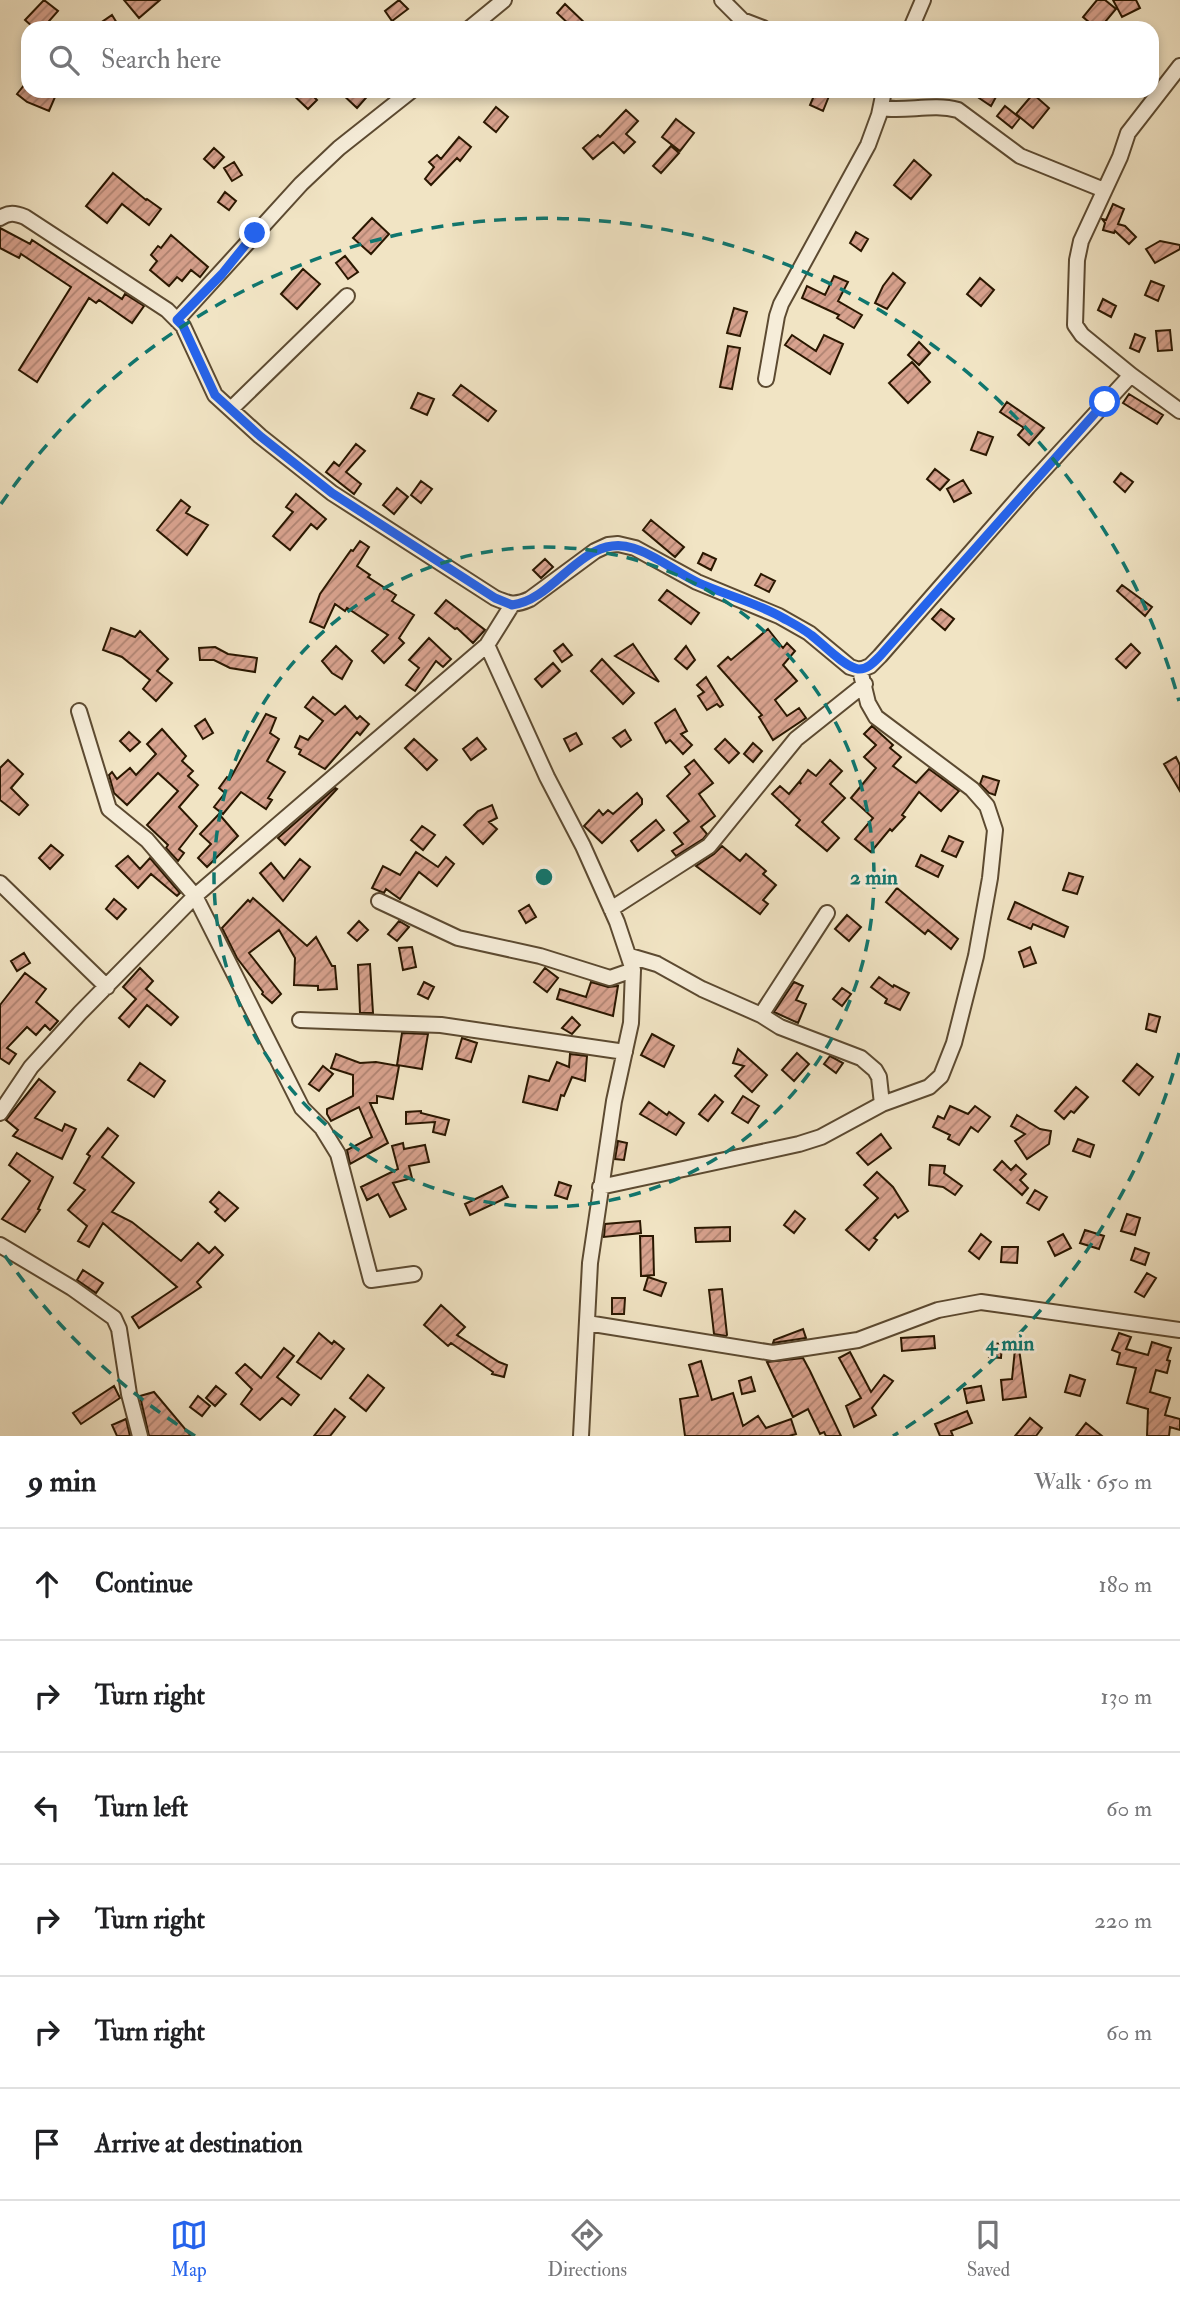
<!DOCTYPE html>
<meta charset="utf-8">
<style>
body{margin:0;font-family:"IM FELL Double Pica",serif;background:#f2f2f2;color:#202124}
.stop{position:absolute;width:21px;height:21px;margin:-16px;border:5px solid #2563eb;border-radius:50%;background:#fff}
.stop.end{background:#2563eb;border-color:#fff;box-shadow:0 2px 7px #0008}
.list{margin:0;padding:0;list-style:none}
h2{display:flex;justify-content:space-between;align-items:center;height:91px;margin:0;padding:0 28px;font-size:30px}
h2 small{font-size:23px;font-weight:400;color:#757577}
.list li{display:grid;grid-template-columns:46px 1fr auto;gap:21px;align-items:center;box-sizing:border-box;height:112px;padding:0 28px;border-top:2px solid #e0e0e0}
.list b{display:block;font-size:26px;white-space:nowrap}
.list em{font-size:23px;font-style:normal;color:#757577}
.icon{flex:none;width:38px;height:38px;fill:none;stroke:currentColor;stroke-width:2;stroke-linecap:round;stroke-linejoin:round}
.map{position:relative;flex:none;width:1180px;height:1436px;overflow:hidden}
.search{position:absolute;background:#fff;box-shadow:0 4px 10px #0003;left:21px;right:21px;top:21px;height:77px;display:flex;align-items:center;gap:18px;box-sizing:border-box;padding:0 24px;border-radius:21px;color:#757577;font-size:26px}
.sheet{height:763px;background:#fff}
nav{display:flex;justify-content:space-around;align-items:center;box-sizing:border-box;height:98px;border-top:2px solid #e0e0e0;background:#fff;font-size:19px;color:#757577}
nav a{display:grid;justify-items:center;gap:4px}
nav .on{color:#2563eb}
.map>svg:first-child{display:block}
</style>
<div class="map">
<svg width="1180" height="1436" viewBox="0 0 1180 1436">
<defs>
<pattern id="building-hatch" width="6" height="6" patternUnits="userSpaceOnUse" patternTransform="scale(1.75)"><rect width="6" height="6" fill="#d8a28e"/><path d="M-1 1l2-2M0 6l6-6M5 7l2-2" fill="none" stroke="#af8372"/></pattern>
</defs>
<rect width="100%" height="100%" fill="#f1e4c4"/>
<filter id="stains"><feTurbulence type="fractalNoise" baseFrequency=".00286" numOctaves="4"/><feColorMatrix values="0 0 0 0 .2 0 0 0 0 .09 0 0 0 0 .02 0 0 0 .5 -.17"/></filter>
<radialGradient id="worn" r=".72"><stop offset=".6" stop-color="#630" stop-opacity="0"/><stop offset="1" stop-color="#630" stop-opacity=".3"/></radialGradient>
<path fill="url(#building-hatch)" stroke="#2a1700" stroke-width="2" d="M44 0 58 11 43 28H34L25 20Z
M124 0H160L139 18Z
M399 0 408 9 392 21 385 11Z
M1097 0H1105L1116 9 1100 28H1096L1083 17Z
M1113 0H1136L1140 8 1122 17Z
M565 4 590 28H573L557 13Z
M112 15 120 28H93Z
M25 84 28 85V91H41L55 97 49 111 27 102 17 94Z
M289 91H308L317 100 308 109Z
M339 91H372L357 108Z
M816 91H831L823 111 810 105Z
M983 91H991L997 95 991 106 979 98Z
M1033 94 1049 108 1033 128 1016 114Z
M1005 106 1020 118 1012 128 997 116Z
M496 107 508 117 496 132 484 122Z
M626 110 638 121 626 134 635 142 624 153 613 142 593 159 583 148 598 135 600 137Z
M676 119 694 133 680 151 662 137Z
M459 137 471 147 460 161 457 158 431 185 425 179 434 167 429 162 437 155 441 159Z
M671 146 679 153 661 173 653 166Z
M214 148 224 157 214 168 204 159Z
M914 160 931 175 911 199 894 185Z
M234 162 242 175 232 181 224 168Z
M113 173 146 200 147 199 161 209 149 225 122 204 107 223 86 206Z
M225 192 236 201 229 210 218 202Z
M1113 204 1124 209 1118 224 1125 226 1136 237 1129 244 1115 231 1114 233 1103 230 1105 223 1102 219 1106 220Z
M372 218 389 234 371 254 353 238Z
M0 228 30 244 32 240 122 299 125 294 144 306 132 323 99 300 96 303 89 298 37 382 19 370 71 287 21 254 19 258 0 248Z
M856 232 868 239 861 251 850 243Z
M171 235 208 267 200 277 191 270 182 281 177 277 169 286 150 270 157 261 151 255 158 246 161 248Z
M1160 241 1180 245V249L1155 263 1146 249Z
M345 256 358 272 348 279 336 263Z
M303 269 320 284 297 309 281 294Z
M893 273 905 283 887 309 875 303 883 286Z
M834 276 848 282 838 301 862 315 854 328 837 318 839 315 802 298 807 286 825 295Z
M980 278 994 290 981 306 967 294Z
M1151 281 1164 286 1158 301 1145 295Z
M1103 299 1116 306 1111 317 1098 310Z
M734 308 747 312 740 336 727 333Z
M1170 330 1172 350 1158 351 1156 331Z
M1135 334 1145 338 1139 352 1130 348Z
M792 335 816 351 824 335 843 344 830 374 785 345Z
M919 342 930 353 919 365 908 355Z
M728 346 740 348 732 389 720 387Z
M912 362 930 382 908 403 889 383Z
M461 385 496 411 488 421 453 395Z
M418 393 434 399 427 415 411 408Z
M1129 394 1163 415 1157 424 1123 403Z
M1007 402 1044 428 1029 445 1018 435 1024 428 1000 412Z
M978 432 993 437 986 455 971 450Z
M356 444 365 451 346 472 361 484 354 494 326 472 334 462 339 466Z
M935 469 949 480 940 490 927 479Z
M1121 473 1133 482 1125 492 1114 482Z
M963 480 971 493 954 502 947 489Z
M421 481 432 489 421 503 411 495Z
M397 488 408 497 394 514 383 505Z
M296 494 326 519 317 529 311 524 290 550 273 536 293 512 286 507Z
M181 500 190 507 186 513 208 525 187 555 157 530Z
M651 520 684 547 675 557 643 530Z
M360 541 369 547 357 566 370 575 368 577 396 595 392 601 414 615 399 638 404 643 384 663 372 651 388 635 347 608 345 611 335 604 324 628 310 622 320 594 351 550 353 551Z
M703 553 716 559 711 570 698 563Z
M545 559 553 567 541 578 533 570Z
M761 574 775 581 769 592 755 585Z
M1122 585 1152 607 1145 616 1117 591Z
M667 590 699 613 691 624 659 600Z
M446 600 485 630 473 643 457 628 455 629 435 613Z
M941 609 954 619 945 630 932 619Z
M111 628 135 637 140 631 168 659 157 671 172 683 156 701 143 689 150 680 122 657 103 650Z
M768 629 783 648 787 643 795 651 783 665 797 681 775 700 787 716 799 708 806 718 773 740 759 717 762 715 718 666 728 657 731 660Z
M429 638 451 659 443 667 436 661 415 691 406 685 419 668 409 660Z
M563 644 572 655 562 662 554 651Z
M633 644 659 682 615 656Z
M1131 644 1140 653 1126 668 1116 659Z
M336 646 352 661 342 679 332 673 322 661Z
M686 646 695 660 687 669 675 659Z
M215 647 228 654 257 658 255 672 230 668 214 660H200L199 648Z
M602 659 634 693 623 704 591 671Z
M553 663 560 671 542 687 535 679Z
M706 677 723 705 720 707 717 704 707 710 698 696 704 692 697 685Z
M313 697 335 715 345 706 357 719 360 716 369 724 360 735 357 732 325 769 299 754 301 750 295 747 300 736 308 740 323 721 305 707Z
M675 709 687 731 681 734 692 745 683 754 670 740 666 743 655 723Z
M266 714 276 718 270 733 279 739 267 761 285 772 268 798 272 800 266 809 241 792 223 814 214 807 225 793 219 788 227 777 230 779Z
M205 719 213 733 203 739 195 726Z
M872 726 893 745 890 748 901 757 893 766 916 783 929 769 959 791 941 811 919 792 902 815 905 817 892 831 890 829 871 852 855 839 873 818 851 798 876 768 864 757 876 745 864 734Z
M162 729 186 756 182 761 193 771 188 776 198 785 179 807 197 826 179 849 184 853 178 861 166 848 168 845 147 825 178 791 158 773 127 805 114 793 109 775 112 772 117 779 130 768 136 775 156 754 147 744Z
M625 730 631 740 621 747 613 738Z
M129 732 140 742 130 751 120 741Z
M576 733 582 744 570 751 564 739Z
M477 738 486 749 471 760 463 749Z
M414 739 437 760 427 770 405 748Z
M725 739 739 753 729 763 715 749Z
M753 743 762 751 753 762 744 754Z
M1176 757 1180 765V791L1164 764Z
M8 760 23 774 11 788 28 805 19 815 0 800V768Z
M694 760 713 783 699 794 715 816 701 827 707 834 703 839 676 856 672 851 683 844 674 833 689 821 667 796 690 774 685 767Z
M830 760 842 771 830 784 845 798 822 822 839 838 827 851 796 825 800 820 772 794 780 786 789 794 799 782 801 784 800 781 808 770 816 776Z
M983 776 999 781 995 795 989 793 980 784Z
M335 788 337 789 285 845 278 838Z
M637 793 642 799V804L602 843 584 826 599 810 603 815 608 810 613 814Z
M492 805 497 818 489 822 497 829 483 844 464 825 478 811Z
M219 814 238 836 207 867 198 858 211 844 200 834Z
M656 820 664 830 638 851 631 841Z
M422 826 435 835 423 850 411 840Z
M949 836 963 842 956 857 942 851Z
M51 845 63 855 50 869 39 858Z
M722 846 740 861 746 854 766 871 763 874 776 885 763 900 768 904 760 914 696 866 714 854Z
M416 852 438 867 446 857 454 864 437 886 419 872 400 899 386 889 384 893 372 888 383 866 400 875Z
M921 855 943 866 938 877 916 866Z
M128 856 140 869 150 858 180 893 177 896 151 874 138 888 116 866Z
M300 859 310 867 283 901 260 873 271 863 284 879Z
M1069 873 1083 877 1077 894 1063 890Z
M897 888 958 939 951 949 928 930 925 934 886 902Z
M253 898 307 946 316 937 332 966H335L337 989 318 990V986L294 985 295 958 279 930 249 953 281 994 272 1003 262 994 263 992 237 958 222 928 248 900 250 902Z
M114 899 126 909 117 919 106 909Z
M1015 902 1068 927 1064 937 1033 924 1031 929 1008 919Z
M529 905 536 917 526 923 519 911Z
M847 915 861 927 849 941 835 929Z
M359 921 368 930 357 941 348 933Z
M399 921 409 927 397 941 388 934Z
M412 947 416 967 403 970 399 948Z
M1030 947 1036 963 1024 967 1019 952Z
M24 953 30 963 17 971 11 961Z
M370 964 373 1013H360L358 965Z
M140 968 153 981 146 989 178 1017 171 1025 147 1005 129 1027 119 1018 136 999 123 987Z
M545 968 558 978 547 992 534 982Z
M25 973 46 989 36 1002 58 1021 50 1030 45 1025 36 1035 27 1027 7 1048 16 1054 9 1064 0 1058V1005Z
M879 977 893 987 894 985 909 993 900 1010 885 1003 887 999 871 987Z
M424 982 434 987 428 999 418 994Z
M591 982 608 987 618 986 613 1016 557 999 560 989 586 997Z
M794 982 803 986 796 1000 806 1004 798 1023 774 1012Z
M842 988 851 994 842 1006 833 999Z
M1149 1014 1160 1017 1156 1032 1146 1029Z
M572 1017 580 1025 572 1034 562 1028Z
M402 1033 428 1034 422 1069 397 1065Z
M652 1034 674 1046 664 1067 641 1055Z
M462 1038 477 1043 471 1062 456 1058Z
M738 1049 767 1075 752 1092 735 1076 744 1066 733 1063Z
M797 1053 809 1064 794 1081 782 1070Z
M336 1054 360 1063 376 1062 399 1066 393 1099 377 1096V1103H370L388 1143 350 1164 347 1150 372 1137 359 1107 331 1121 327 1114V1109L353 1096V1075L331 1068Z
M570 1054 587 1056 585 1081 572 1077 564 1096 561 1095 557 1110 523 1102 529 1076 549 1081 557 1062 569 1067Z
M830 1056 843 1063 836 1073 824 1064Z
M140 1063 165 1081 154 1097 128 1080Z
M1137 1064 1153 1077 1139 1095 1123 1081Z
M323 1066 333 1074 319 1091 309 1084Z
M39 1079 55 1092 35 1118 62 1131 65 1124 76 1129 62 1159 13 1136 18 1130 6 1120Z
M1076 1087 1088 1097 1074 1113 1071 1111 1064 1119 1055 1111Z
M715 1095 723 1102 708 1121 699 1114Z
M743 1096 759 1106 748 1123 732 1113Z
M649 1102 667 1115 669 1112 684 1123 676 1135 640 1114Z
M950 1106 968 1114 975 1106 990 1117 978 1132 971 1127 959 1145 948 1139 950 1135 933 1127 938 1116 944 1119Z
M421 1111V1113L449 1120 445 1135 433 1132 435 1122 406 1124V1112Z
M1017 1115 1040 1129 1051 1131 1049 1144 1027 1159 1015 1141 1025 1134 1011 1126Z
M108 1128 118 1136 102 1157 134 1183 112 1212 132 1222 181 1261 198 1243 209 1253 215 1247 223 1255 197 1282 201 1287 139 1328 132 1317 177 1287 103 1223 89 1247 78 1241 87 1226 68 1210 85 1190 74 1183 90 1156 87 1154Z
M881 1134 891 1148 868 1165 857 1153Z
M1078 1139 1094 1145 1090 1157 1073 1151Z
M618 1141 627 1143 624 1160 615 1159Z
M403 1143 404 1149 425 1145 429 1162 409 1166 412 1178 393 1183 406 1209 390 1217 378 1194 367 1200 361 1187 398 1169 392 1146Z
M17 1153 53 1177 38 1209 40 1210 25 1232 2 1219 30 1181 9 1165Z
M1002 1161 1011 1170 1016 1165 1026 1174 1020 1180 1028 1188 1022 1195 994 1170Z
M930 1165 945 1166 944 1173 962 1186 955 1195 943 1187 929 1185Z
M877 1172 893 1187 908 1211 898 1218 895 1214 874 1238 877 1240 869 1250 846 1230 878 1198 864 1185Z
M559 1182 571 1186 567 1199 555 1195Z
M502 1186 508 1197 470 1215 465 1204Z
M1035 1190 1047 1197 1039 1210 1027 1203Z
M219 1192 238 1208 225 1221 215 1212 218 1209 210 1202Z
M795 1211 805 1219 794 1233 784 1225Z
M1127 1214 1140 1218 1135 1235 1121 1231Z
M640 1221 641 1233 604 1237 605 1224Z
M730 1227V1241L696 1242 695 1228Z
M1085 1230 1104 1236 1099 1249 1080 1243Z
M981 1234 991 1242 979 1259 969 1251Z
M1063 1234 1071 1248 1055 1256 1048 1242Z
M640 1236H653L654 1275 641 1276Z
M1002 1247H1018L1017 1263 1001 1262Z
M1135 1248 1149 1253 1145 1265 1131 1260Z
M83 1270 103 1283 96 1293 77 1280Z
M1147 1273 1156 1278 1144 1297 1135 1292Z
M648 1277 666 1283 661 1296 644 1290Z
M722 1289 727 1335 726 1336 714 1334 709 1290Z
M612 1298H625L624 1314H612Z
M441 1305 465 1327 457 1335 499 1362 507 1365 504 1377 492 1374 493 1372 451 1343 448 1346 424 1325Z
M803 1329 806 1338 773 1343 774 1340Z
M319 1333 332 1344 334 1341 344 1349 321 1379 297 1362Z
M1119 1333 1131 1337 1126 1349 1148 1355 1152 1342 1171 1348 1167 1360 1170 1361 1167 1373 1156 1370 1150 1392 1170 1398 1165 1415 1180 1419V1430L1170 1427 1169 1436H1147L1148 1409 1127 1403 1136 1368 1117 1364 1120 1353 1112 1350Z
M934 1336 935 1348 902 1351 901 1338Z
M990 1343 1002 1344 1001 1358 989 1357Z
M284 1348 294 1356 277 1377 299 1395 291 1405 282 1398 260 1420 241 1404 252 1389 236 1373 245 1364 261 1378Z
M1015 1349H1019L1026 1397 1003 1400 1001 1380 1012 1379Z
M850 1352 871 1392 884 1375 893 1381 872 1408 876 1415 854 1427 846 1406 861 1398 839 1358Z
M803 1358 810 1371 841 1436H826L824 1432 820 1434 808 1409 793 1417 767 1362Z
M701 1361 712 1400 733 1393 743 1426 758 1416 766 1428 791 1419 796 1434 789 1436H685L680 1399 698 1396 689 1365Z
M368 1375 384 1388 366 1411 350 1398Z
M1070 1375 1085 1380 1080 1396 1065 1392Z
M751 1377 755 1391 742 1394 739 1381Z
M114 1386 120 1398 81 1424 73 1413Z
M216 1386 226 1394 215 1406 206 1398Z
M981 1386 984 1400 967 1403 964 1389Z
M154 1392 191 1436H149L140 1396Z
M198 1396 210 1406 202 1416 190 1407Z
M335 1409 345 1417 330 1436H314Z
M967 1411 972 1423 951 1431 953 1436H940L935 1424Z
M1030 1418 1042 1428 1036 1436H1015Z
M126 1419 130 1436H117L112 1425Z
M1086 1423 1102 1436H1076Z"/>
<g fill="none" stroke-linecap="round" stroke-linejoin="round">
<defs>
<path id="minor" d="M722 0 742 20 763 28
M470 28 504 0
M911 28 923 0
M881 108C906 112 933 103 958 110L1020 156 1104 190
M0 218C9 212 15 213 25 217L167 310 183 326 215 395 260 436 332 493 495 598C509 604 515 606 530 599L595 551 608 545 618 544 635 548 697 582 779 616 809 633 850 667 860 670 870 666 880 656 1028 487 1131 375 1180 411
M177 320 301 184 339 148 411 91
M1131 375 1082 335 1075 325 1077 260 1081 241 1120 157 1128 133 1180 66
M766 379 777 316 781 304 868 145 879 115 884 91
M231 409 347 296
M487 645 547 777 583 846 617 922 633 970 631 1023 614 1101 590 1263 581 1436
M860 670 868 703 876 717 972 789 987 806 995 830 990 878 976 956 954 1043 941 1076 929 1087 882 1104
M79 711 109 809 147 840 195 896 302 1108 322 1128 338 1154 371 1280 414 1274
M0 883 107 987
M379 901 458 938 540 956 610 978 633 970
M611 909 709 846 796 739 865 684
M761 1015 827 913
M300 1020 441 1025 625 1052
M0 1113 31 1067 80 1013 195 896 487 645 512 605
M600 1187 799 1144 821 1137 882 1104 879 1077 875 1070 861 1058 780 1027 761 1015 702 989 657 964 630 956
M0 1245 72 1288 114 1318 119 1329 129 1394 140 1436
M587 1323 773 1353 858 1340 938 1310 981 1302 1180 1330"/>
</defs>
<use href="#minor" stroke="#5c4a31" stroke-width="18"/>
<use href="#minor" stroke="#f6edd9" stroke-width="14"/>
</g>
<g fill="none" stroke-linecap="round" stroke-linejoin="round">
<path stroke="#2563eb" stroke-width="9" d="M255 233 222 274 177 320 183 326 215 395 260 436 332 493 495 598 512 605C556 600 583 532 633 548 656 555 677 573 699 583 726 595 757 603 783 618 792 623 802 628 811 635 822 643 844 667 858 669 867 670 874 662 880 656L1105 402"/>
</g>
<g fill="none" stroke="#0f766e" stroke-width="3.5" stroke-dasharray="12 9">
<circle cx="544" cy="877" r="330"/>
<path d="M1179 1053A659 659 0 0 1 893 1436M195 1436A659 659 0 0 1 1 1250M1 504A659 659 0 0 1 1179 701"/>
</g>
<circle cx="544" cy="877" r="10" fill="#0f766e" stroke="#f6edd9" stroke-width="3.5"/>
<g font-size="21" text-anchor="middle" font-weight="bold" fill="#0f766e" stroke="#f6edd9" stroke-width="6" stroke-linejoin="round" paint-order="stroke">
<text x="874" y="884">2 min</text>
<text x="1010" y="1350">4 min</text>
</g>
<rect width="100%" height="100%" filter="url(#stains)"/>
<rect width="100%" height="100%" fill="url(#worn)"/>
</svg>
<div class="stop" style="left:1105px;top:402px"></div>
<div class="stop end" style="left:255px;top:233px"></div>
<div class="search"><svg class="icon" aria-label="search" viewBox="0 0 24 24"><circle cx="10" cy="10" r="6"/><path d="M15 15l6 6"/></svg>Search here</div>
</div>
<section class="sheet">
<h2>9 min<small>Walk · 650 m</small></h2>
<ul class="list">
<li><svg class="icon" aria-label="ahead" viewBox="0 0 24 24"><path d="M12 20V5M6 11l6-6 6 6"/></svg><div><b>Continue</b></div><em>180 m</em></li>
<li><svg class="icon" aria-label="right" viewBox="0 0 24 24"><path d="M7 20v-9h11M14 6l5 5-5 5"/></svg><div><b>Turn right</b></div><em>130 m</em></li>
<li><svg class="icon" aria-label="left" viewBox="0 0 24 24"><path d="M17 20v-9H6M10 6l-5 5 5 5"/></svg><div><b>Turn left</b></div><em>60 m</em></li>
<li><svg class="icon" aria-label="right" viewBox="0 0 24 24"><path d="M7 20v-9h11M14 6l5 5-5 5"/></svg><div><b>Turn right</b></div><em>220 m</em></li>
<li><svg class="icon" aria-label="right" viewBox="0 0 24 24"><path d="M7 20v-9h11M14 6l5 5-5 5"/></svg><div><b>Turn right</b></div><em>60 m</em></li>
<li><svg class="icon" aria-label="arrive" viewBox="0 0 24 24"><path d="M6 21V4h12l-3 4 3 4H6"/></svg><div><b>Arrive at destination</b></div></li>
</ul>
</section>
<nav>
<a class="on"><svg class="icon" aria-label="map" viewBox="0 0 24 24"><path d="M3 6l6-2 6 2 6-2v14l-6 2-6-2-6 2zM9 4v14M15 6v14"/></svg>Map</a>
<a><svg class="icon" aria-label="directions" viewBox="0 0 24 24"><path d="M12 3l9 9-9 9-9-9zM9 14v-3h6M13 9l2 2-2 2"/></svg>Directions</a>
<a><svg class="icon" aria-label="saved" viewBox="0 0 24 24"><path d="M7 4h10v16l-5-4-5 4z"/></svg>Saved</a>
</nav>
